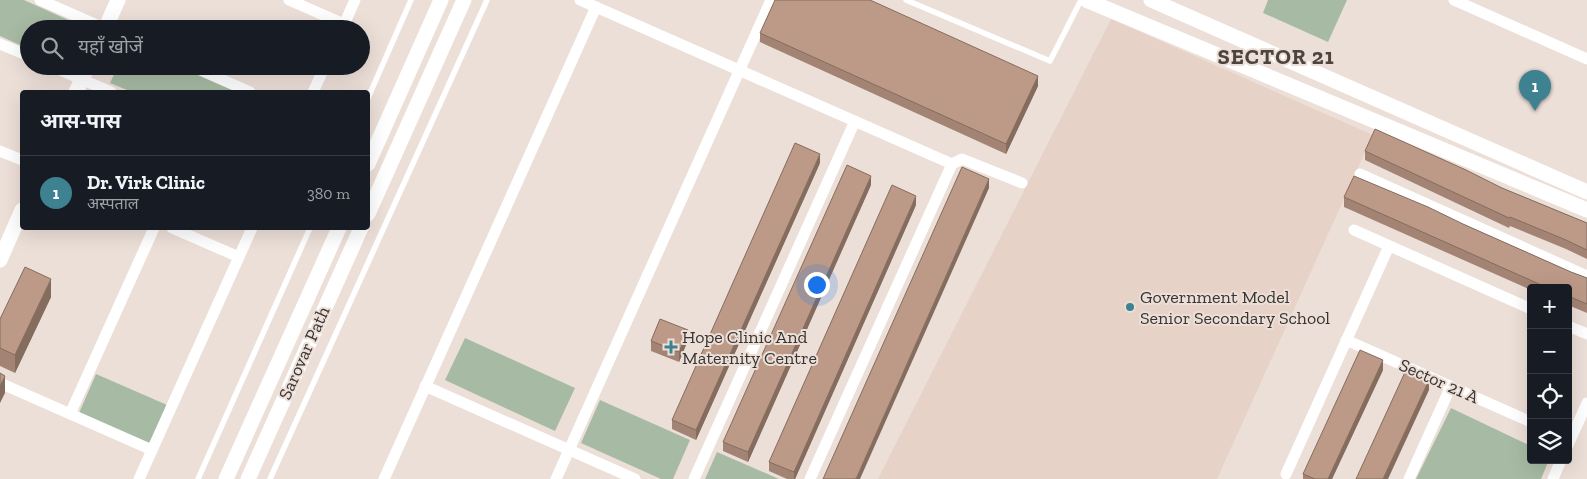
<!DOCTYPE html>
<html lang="hi">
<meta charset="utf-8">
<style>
body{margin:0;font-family:"Zilla Slab","Noto Sans Devanagari",serif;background:#242831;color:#f1f3f6}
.controls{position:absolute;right:15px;bottom:15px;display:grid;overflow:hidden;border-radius:5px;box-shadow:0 5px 20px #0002}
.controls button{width:45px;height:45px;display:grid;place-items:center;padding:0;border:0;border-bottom:1px solid #363941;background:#171b24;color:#f1f3f6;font:25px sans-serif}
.you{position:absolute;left:816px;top:284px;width:18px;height:18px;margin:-12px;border:4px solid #fff;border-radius:50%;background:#1a73e8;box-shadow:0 0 0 8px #1a73e833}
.badge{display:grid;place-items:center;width:32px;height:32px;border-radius:50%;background:#3e8191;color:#fff;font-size:16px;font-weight:700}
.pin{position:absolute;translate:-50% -41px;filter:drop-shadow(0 1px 2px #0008)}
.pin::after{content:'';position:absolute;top:26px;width:18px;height:15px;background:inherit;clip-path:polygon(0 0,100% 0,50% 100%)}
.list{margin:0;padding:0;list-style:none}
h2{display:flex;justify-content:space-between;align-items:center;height:65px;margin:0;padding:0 20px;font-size:21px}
h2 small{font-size:16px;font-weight:400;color:#9ea1a6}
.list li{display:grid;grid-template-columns:32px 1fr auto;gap:15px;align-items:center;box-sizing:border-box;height:75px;padding:0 20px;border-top:1px solid #363941}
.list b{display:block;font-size:19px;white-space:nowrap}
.list p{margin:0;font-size:16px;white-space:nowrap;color:#9ea1a6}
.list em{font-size:16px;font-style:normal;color:#9ea1a6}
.icon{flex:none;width:28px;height:28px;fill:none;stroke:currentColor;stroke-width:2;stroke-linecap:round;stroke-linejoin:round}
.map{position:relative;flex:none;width:1587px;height:479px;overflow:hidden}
.search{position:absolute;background:#171b24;box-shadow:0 5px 20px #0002;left:20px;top:20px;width:350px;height:55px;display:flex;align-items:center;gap:12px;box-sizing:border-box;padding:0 18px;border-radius:28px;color:#9ea1a6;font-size:19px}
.panel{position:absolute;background:#171b24;box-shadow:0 5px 20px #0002;left:20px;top:90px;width:350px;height:140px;border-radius:5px}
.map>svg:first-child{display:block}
</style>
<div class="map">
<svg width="1587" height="479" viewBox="0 0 1587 479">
<rect width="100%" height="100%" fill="#ecdfd8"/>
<path fill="#e6d2c7" d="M1111 19 1373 135 1217 479H878Z"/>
<path fill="#a7bba4" d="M0 0H24L88 29H29V49L0 36Z
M1268 0H1347L1328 42 1263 13Z
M118 66H179L239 92H132L110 83Z
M465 338 575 388 555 431 445 380Z
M96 374 174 408 157 447 79 413Z
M600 400 690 440 673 479H661L581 443Z
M1451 408 1531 446V460H1549L1541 479H1416Z
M717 452 779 479H705Z"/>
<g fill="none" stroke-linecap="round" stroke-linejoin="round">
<path stroke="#fff" stroke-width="5.5" d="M906 0 1050 61 1081 0
M368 98 411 0
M198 479 310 228
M270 479 487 0"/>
<path stroke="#fff" stroke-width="11" d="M40 0 106 29
M289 0 344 24
M580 0 952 164
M1454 0 1587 59
M342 29 355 0
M0 44 29 56
M51 66 111 92
M191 66 250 92
M313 92 325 66
M0 151 22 160
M1360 174 1587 276
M172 228 239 257
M1354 230 1531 309
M1568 326 1587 334
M1346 340 1531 422
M0 383 152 450
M425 386 635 479
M70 414 154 228
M1568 445 1587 403
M1286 474 1389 246
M139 479 252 228
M384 479 596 7
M556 479 771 0
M694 479 855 121
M810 479 952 164 962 159 1022 183
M1409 479 1451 386
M1553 479 1561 460"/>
<path stroke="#fff" stroke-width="15" d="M1086 0 1587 210
M1151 0 1587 192
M105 29 118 0
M76 92 88 66
M368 164 441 0
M368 214 464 0
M0 260 22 210
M226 479 339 228
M248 479 361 228"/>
</g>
<path fill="#a38474" d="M760 33 1038 86 1006 154 760 42Z
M1365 151 1502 188 1587 223V259L1566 249 1510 226 1509 228 1365 160Z
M820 163 696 440 672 429V420Z
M871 185 748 462 723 451V442Z
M1344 197 1463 224 1571 272 1587 278V313L1568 305V288H1531V290L1344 207Z
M916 205 795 479H787L769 471V462Z
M51 297 15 373 0 366V319Z
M688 340 679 362 651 351V341Z
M1383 370 1332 479H1303V474Z"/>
<path fill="#846c5e" d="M1038 76V86L1006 154V144Z
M820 154V163L696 440V430Z
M871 176V185L748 462V452Z
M989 179V188L860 479H856Z
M916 196V205L795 479H794V472Z
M51 279V297L15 373V355Z
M688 330V340L679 362V352Z
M1383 360V370L1332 479H1328Z
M5 376V393L0 403V386Z
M1429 380V390L1388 479H1383Z"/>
<path fill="#bd9a87" stroke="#846c5e" d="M775 0H870L1038 76 1006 144 760 33Z
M1375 129 1466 170 1502 188 1587 223V250L1566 240 1510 217 1509 218 1365 151Z
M795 143 820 154 696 430 672 420Z
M847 165 871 176 748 452 723 442Z
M962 167 989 179 856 479H823Z
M1354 176 1428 207 1463 224 1571 272 1587 278V304L1568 296V288H1548L1344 197Z
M892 185 916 196 794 472 769 462Z
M25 267 51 279 15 355 0 348V319Z
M660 319 688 330 679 352 651 341Z
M1360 350 1383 360 1328 479H1315L1303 474Z
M1406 370 1429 380 1383 479H1356Z
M0 373 5 376 0 386Z"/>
<g fill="#3e8191" stroke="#ecdfd8" stroke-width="2">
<circle cx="1130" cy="307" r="5"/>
<path d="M668.5 339.5h5v5h5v5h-5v5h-5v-5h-5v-5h5z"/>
</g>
<g text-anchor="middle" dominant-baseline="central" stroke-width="4" stroke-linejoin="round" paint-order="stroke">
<g font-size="18" fill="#393431" stroke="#ecdfd8" text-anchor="start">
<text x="1140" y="297">Government Model<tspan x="1140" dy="21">Senior Secondary School</tspan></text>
<text x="682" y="337">Hope Clinic And<tspan x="682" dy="21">Maternity Centre</tspan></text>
</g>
<g font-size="18" fill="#393431" stroke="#ecdfd8">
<text transform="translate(304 353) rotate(-66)">Sarovar Path</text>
<text transform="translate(1439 381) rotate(24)">Sector 21 A</text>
</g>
<g font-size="22" font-weight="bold" letter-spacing="1" fill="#4e443e" stroke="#ecdfd8">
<text x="1276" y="56">SECTOR 21</text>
</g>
</g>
</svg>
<div class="controls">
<button>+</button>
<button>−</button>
<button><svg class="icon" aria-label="locate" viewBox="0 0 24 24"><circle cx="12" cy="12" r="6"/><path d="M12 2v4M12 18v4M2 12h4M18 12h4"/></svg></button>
<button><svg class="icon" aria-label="layers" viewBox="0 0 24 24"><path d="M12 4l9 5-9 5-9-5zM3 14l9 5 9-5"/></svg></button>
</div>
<div class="you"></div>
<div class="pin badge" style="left:1535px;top:111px">1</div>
<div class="search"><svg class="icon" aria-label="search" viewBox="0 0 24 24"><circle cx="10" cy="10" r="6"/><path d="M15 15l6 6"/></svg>यहाँ खोजें</div>
<section class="panel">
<h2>आस-पास<small></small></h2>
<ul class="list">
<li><span class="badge">1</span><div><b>Dr. Virk Clinic</b><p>अस्पताल</p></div><em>380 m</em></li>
</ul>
</section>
</div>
